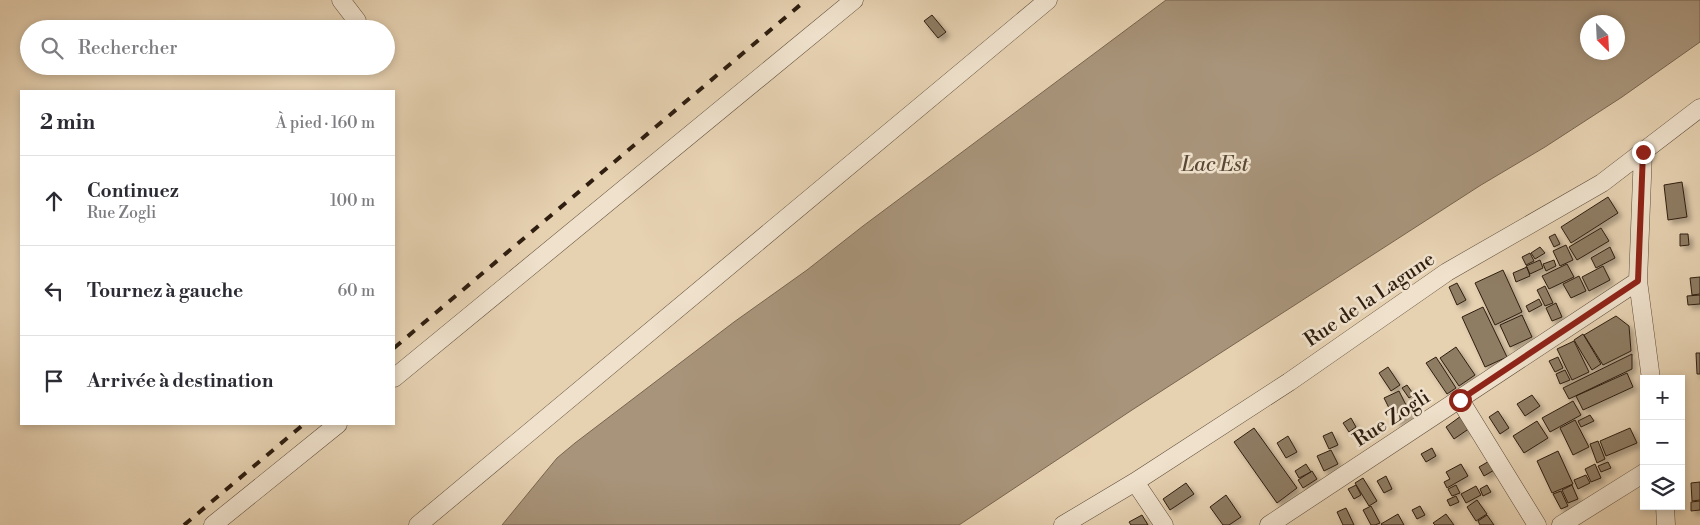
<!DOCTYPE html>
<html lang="fr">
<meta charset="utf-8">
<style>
body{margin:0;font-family:"Libre Bodoni",serif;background:#f2f2f3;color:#2b2b33}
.controls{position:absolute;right:15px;bottom:15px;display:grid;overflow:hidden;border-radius:0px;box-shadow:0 2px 8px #0003}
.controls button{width:45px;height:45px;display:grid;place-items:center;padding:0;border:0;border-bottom:1px solid #e1e1e2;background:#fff;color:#2b2b33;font:25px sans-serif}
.compass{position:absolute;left:1580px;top:15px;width:45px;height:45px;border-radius:50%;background:#fff;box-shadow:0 2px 8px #0003;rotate:156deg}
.stop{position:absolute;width:15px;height:15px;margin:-11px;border:4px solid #8f2418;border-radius:50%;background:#fff}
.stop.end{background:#8f2418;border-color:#fff;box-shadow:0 1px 5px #0008}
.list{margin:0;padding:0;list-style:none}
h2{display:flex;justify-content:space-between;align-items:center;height:65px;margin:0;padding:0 20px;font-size:21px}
h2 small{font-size:16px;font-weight:400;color:#7c7c81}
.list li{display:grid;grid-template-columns:32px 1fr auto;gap:15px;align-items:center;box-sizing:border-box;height:90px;padding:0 20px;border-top:1px solid #e1e1e2}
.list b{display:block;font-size:19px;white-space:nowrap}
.list p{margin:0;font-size:16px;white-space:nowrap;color:#7c7c81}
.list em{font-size:16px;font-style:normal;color:#7c7c81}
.icon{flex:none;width:28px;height:28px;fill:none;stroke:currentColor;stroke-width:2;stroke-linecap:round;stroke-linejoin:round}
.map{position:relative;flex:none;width:1700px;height:525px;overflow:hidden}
.search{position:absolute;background:#fff;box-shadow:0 2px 8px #0003;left:20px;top:20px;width:375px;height:55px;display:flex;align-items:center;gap:12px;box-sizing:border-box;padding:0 18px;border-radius:28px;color:#7c7c81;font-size:19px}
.panel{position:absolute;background:#fff;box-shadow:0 2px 8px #0003;left:20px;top:90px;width:375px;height:335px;border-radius:0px}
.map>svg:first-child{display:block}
</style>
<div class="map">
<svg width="1700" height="525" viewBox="0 0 1700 525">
<defs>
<filter id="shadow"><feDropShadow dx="4" dy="4" stdDeviation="2.5" flood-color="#0004"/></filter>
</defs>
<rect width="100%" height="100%" fill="#e6d1b1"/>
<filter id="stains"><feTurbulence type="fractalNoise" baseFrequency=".004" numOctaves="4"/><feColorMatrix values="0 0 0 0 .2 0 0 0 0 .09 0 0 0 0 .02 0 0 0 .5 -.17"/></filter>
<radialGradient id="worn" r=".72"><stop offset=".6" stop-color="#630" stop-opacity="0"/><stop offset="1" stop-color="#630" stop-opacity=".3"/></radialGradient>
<path fill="#a8947a" stroke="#786550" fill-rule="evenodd" d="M1166 0H1700V42L1622 97 1545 147 1481 185 1132 410 959 525H502L557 458 575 443 734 322 807 270 863 226ZM1588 22H1618V52H1588Z"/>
<path fill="#8e7b64" stroke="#2f1e10" filter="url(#shadow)" d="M932 15 946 32 938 38 924 21Z
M1682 182 1687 217 1668 220 1664 185Z
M1608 197 1618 213 1571 243 1561 227Z
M1601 228 1609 241 1577 260 1569 247Z
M1555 234 1560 244 1554 247 1549 237Z
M1680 234H1688L1689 245 1680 246Z
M1566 245 1573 260 1560 266 1553 251Z
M1540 247 1545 253 1535 259 1531 253Z
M1610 247 1615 258 1596 268 1591 258Z
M1530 253 1534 261 1526 265 1522 257Z
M1540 260 1543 268 1530 274 1526 266Z
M1554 260 1556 266 1546 271 1543 264Z
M1567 264 1574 277 1549 289 1542 276Z
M1603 266 1610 280 1589 291 1582 277Z
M1527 267 1530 276 1516 282 1513 273Z
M1503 270 1522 312 1495 325 1475 283Z
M1579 276 1586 291 1571 298 1563 284Z
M1700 277V294L1692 295 1690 278Z
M1457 283 1466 300 1457 305 1449 287Z
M1545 286 1553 303 1545 306 1537 290Z
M1700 295V304L1688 305 1687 296Z
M1539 299 1542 305 1529 312 1526 306Z
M1556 303 1562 317 1552 321 1546 308Z
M1483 307 1507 357 1485 367 1462 317Z
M1522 315 1532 337 1510 347 1500 325Z
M1616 316 1629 326 1631 351 1603 365 1584 335Z
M1583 334 1601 364 1592 370 1574 340Z
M1574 341 1589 372 1572 380 1557 349Z
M1456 347 1475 375 1459 386 1440 358Z
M1696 353H1700V374H1697Z
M1632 354V369L1569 399 1563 388Z
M1436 357 1456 388 1447 394 1426 363Z
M1558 357 1563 368 1555 372 1549 361Z
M1388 367 1400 385 1391 391 1379 373Z
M1565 370 1570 380 1560 384 1556 374Z
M1627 373 1633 387 1583 410 1576 396Z
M1407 385 1414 395 1409 398 1402 388Z
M1399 391 1411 415 1396 422 1384 398Z
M1532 395 1540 406 1525 416 1517 404Z
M1573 401 1581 415 1550 432 1542 418Z
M1498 411 1509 428 1500 434 1489 417Z
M1590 415 1594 421 1581 427 1578 421Z
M1461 416 1470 428 1454 439 1446 427Z
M1351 418 1356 427 1349 432 1343 423Z
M1575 420 1589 447 1573 455 1560 428Z
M1537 421 1548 438 1524 453 1513 436Z
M1254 428 1297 488 1277 503 1234 442Z
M1630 428 1637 443 1606 456 1600 441Z
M1332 432 1338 445 1329 449 1323 436Z
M1288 436 1297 452 1286 458 1277 443Z
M1598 441 1605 459 1597 463 1590 444Z
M1432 448 1436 456 1426 462 1421 454Z
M1331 450 1338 464 1324 471 1317 456Z
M1558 451 1573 484 1552 493 1537 461Z
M1491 460 1496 469 1484 476 1479 467Z
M1608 462 1611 468 1601 472 1598 466Z
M1306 464 1311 472 1299 478 1295 471Z
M1461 464 1468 476 1447 488 1444 482 1450 479 1446 472Z
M1595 464 1601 478 1591 482 1585 469Z
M1312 471 1317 479 1303 488 1298 480Z
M1586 475 1590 483 1578 489 1574 480Z
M1386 476 1392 489 1384 493 1377 481Z
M1363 478 1377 501 1369 506 1355 483Z
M1700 482V500L1692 501 1691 483Z
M1186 483 1194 494 1170 510 1163 499Z
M1356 485 1361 495 1354 499 1348 489Z
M1456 485 1460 493 1452 496 1448 489Z
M1487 485 1491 492 1483 496 1480 489Z
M1572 485 1578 499 1568 503 1562 490Z
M1476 486 1481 495 1466 503 1461 494Z
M1561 491 1568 506 1561 509 1553 494Z
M1226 495 1241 517 1229 525H1223L1210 507Z
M1456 496 1459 502 1450 506 1447 500Z
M1477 500 1487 514 1476 521 1467 507Z
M1700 501V510L1691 511V502Z
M1371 506 1380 523 1375 525H1371L1363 510Z
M1420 506 1425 515 1417 519 1412 510Z
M1346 508 1354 525H1343L1337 512Z
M1398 514 1404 525H1382L1381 524Z
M1446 514 1454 525H1435L1433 523Z
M1142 515 1148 525H1131L1129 522Z
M1487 515 1494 525H1480L1478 521Z"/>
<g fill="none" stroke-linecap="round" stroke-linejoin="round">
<defs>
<path id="minor" d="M341 0 357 21
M1643 152 1638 281 1651 379
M394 378 854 0
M1460 400 1537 525
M1135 482 1164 525
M1665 506 1666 525
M213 525 338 424
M418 525 1048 0
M1063 525 1135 482 1289 382 1447 272 1602 183 1700 108
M1269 525 1638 281
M1561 525 1644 473"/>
</defs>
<use href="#minor" stroke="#5d4b38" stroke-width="19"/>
<use href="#minor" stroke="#efe1cc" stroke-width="18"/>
<path stroke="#2f1e10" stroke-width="4" stroke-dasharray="9 9" stroke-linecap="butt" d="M394 348 806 0
M184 525 304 424"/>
</g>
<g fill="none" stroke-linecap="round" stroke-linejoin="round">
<path stroke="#8f2418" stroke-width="6" d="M1460 400 1638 281 1643 152"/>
</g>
<g text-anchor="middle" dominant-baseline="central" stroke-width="5" stroke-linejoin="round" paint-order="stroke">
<g font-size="20" fill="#2f1e10" stroke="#efe1cc">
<text transform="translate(1370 300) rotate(-34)">Rue de la Lagune</text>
<text transform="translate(1392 419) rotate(-33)">Rue Zogli</text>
</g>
<g font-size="21" font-style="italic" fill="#594735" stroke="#efe1cc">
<text x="1215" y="165">Lac Est</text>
</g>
</g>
<rect width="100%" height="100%" filter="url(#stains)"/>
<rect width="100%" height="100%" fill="url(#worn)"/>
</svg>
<div class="controls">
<button>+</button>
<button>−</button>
<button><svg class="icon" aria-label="layers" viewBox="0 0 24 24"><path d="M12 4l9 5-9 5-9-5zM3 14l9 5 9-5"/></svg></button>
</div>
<svg class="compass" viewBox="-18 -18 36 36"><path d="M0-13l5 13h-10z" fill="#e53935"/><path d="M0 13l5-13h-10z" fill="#7c7c81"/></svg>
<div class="stop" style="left:1460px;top:400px"></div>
<div class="stop end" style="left:1643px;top:152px"></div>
<div class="search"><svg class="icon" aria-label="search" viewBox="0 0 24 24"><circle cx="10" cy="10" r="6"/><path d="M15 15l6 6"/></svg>Rechercher</div>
<section class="panel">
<h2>2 min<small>À pied · 160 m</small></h2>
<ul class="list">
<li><svg class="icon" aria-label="ahead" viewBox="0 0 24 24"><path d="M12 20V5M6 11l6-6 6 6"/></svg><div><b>Continuez</b><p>Rue Zogli</p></div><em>100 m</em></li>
<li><svg class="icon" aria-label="left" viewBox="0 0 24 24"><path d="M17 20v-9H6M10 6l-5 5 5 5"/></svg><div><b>Tournez à gauche</b></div><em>60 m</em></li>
<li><svg class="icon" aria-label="arrive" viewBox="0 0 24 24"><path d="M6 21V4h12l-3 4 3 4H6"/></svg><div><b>Arrivée à destination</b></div></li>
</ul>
</section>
</div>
